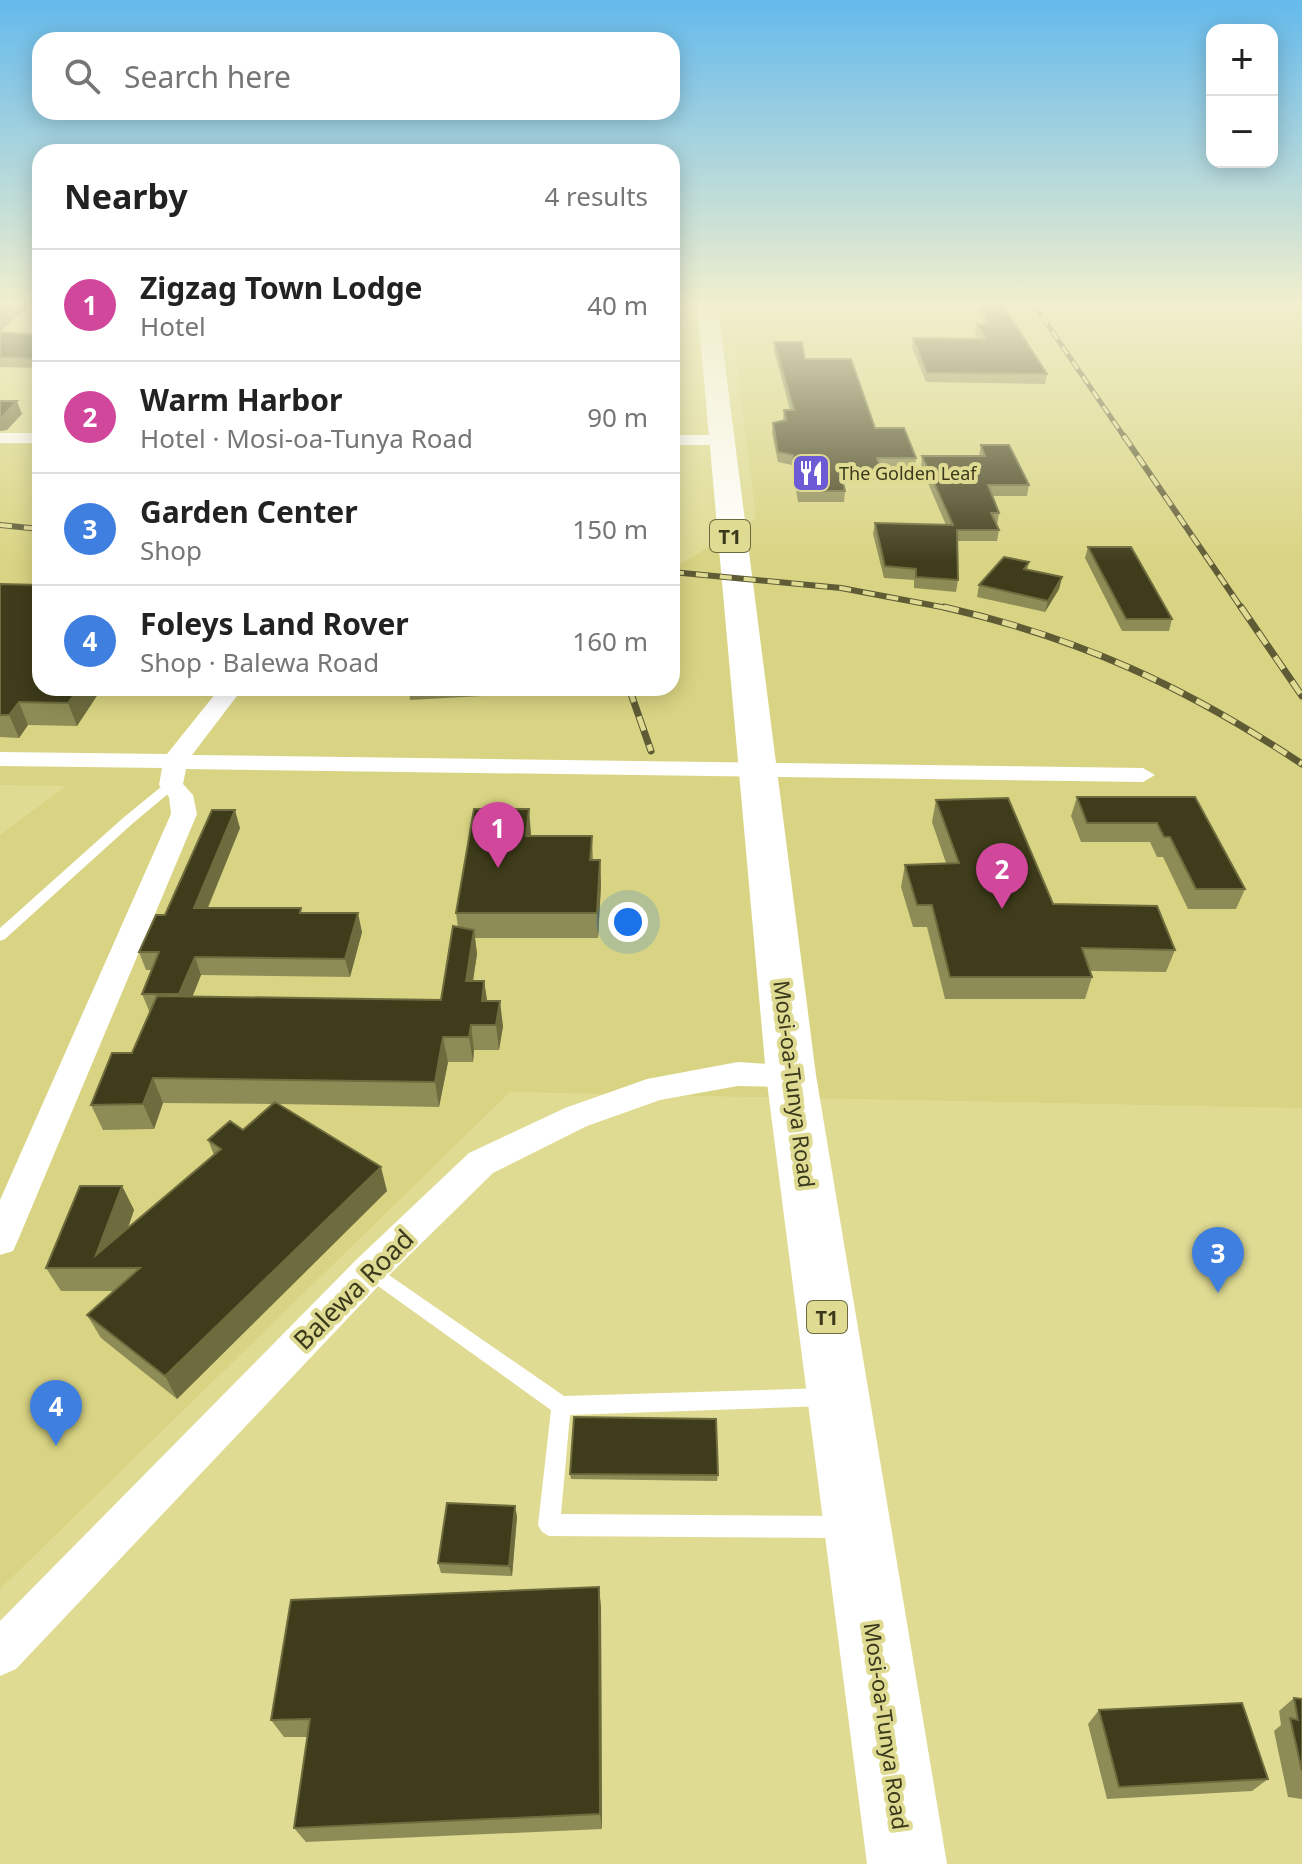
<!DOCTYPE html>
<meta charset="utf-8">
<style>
body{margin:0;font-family:"Noto Sans",sans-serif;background:#f2f2f2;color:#222}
.controls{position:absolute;right:24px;top:24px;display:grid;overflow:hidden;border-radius:16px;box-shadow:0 4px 20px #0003}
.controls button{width:72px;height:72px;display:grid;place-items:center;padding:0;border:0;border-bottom:2px solid #e0e0e0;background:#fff;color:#222;font:40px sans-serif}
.you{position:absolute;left:628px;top:922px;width:28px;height:28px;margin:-20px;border:6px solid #fff;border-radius:50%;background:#1a73e8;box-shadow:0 0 0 12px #1a73e833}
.badge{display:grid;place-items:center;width:52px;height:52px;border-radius:50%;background:#6c5bd5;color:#fff;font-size:26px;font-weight:700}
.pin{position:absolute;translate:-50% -66px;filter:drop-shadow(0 2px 4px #0008)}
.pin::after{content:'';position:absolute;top:42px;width:28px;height:24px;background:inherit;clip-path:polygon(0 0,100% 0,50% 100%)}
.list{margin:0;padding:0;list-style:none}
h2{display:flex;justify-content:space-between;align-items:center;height:104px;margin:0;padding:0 32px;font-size:34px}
h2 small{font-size:26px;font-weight:400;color:#767676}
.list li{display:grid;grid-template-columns:52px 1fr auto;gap:24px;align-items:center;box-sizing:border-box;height:112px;padding:0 32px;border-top:2px solid #e0e0e0}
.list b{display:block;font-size:30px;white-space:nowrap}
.list p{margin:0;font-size:26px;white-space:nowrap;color:#767676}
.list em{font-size:26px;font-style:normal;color:#767676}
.icon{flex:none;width:44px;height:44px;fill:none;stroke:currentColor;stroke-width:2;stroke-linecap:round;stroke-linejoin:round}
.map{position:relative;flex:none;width:1302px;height:1864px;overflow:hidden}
.search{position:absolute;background:#fff;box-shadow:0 4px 20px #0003;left:32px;top:32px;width:648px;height:88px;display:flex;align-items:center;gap:20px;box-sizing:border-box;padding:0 28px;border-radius:24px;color:#767676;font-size:30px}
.panel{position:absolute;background:#fff;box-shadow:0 4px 20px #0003;left:32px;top:144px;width:648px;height:552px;border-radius:24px}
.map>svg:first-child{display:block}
</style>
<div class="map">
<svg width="1302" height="1864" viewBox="0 0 1302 1864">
<rect width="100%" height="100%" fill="#dfdb93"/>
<path fill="#d9d483" d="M729 302H1302V1108L510 1092 0 1589V835L66 786 0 785V444H40V688H672V569L756 519Z"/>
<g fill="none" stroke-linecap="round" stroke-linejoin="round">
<path fill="#fff" fill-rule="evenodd" d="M171 781 175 782 177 785 175 788 132 824 5 939 0 941V928L123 818 167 782Z
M370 1262 564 1396 826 1388 833 1390 836 1397 833 1404 826 1406 570 1415 561 1514 840 1516 848 1519 851 1527 848 1535 840 1538 549 1536 542 1532 538 1525 551 1410 364 1276 361 1270 364 1264Z"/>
<path fill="#fff" fill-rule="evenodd" d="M0 433H40V443H0Z
M672 435H722L730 440 722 445H672Z
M220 688H243L192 755 1143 768 1155 775 1143 782 186 769 183 784 193 795 197 814 18 1240 13 1251 0 1255V1200L171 814 169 797 159 785 162 768 0 766V752L167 754Z
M738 1062 802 1066 807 1075 802 1084 791 1087 738 1086 660 1100 587 1126 493 1173 383 1281 16 1669 0 1676V1621L357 1259 469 1153 565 1108 647 1079Z"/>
<path fill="#fff" fill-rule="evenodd" d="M697 302H717L816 1075 947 1864H867L766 1075Z"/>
<defs>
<path id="rail-far2" d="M1032 302 1125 438"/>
<path id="rail-far1" d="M1124 436 1242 609
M0 525 40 529
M672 572 841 588 952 609"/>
<path id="rail" d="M944 607C1082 639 1184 686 1302 764
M1241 607 1302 696
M629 688 651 751"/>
</defs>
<use href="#rail-far2" stroke="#5e5b35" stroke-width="5"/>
<use href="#rail-far1" stroke="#5e5b35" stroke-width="6"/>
<use href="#rail" stroke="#5e5b35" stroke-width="7"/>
<use href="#rail-far2" stroke="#dfdb93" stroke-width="3" stroke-dasharray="9" stroke-linecap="butt"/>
<use href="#rail-far1" stroke="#dfdb93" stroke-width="4" stroke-dasharray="12" stroke-linecap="butt"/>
<use href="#rail" stroke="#dfdb93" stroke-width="5" stroke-dasharray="15" stroke-linecap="butt"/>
</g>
<path fill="#8e8c56" d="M978 302H1001L1047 374 1045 384 926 382 912 348 913 338 978 339 975 333 977 324H983L977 310Z
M0 332 40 335V368L0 367Z
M774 342 805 359 875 428 916 458 915 469H881L879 480H842L845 491 844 502H798L792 465 778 462 772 433 773 423 783 420 784 410H790L774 351Z
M981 445 1029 485 1027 496H992L999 513 997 525 999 530 997 541H957L958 580 956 592 914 588V580L884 578 873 534 875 523 946 525 921 467 922 456H979Z
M1088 547 1172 619 1169 631H1122L1085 558Z
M1029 562 1027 570 1062 577 1059 589 1045 612 977 597 979 585Z
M0 584 102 688 77 726 28 725 19 738 0 737Z
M409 688H484L482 696 410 700Z
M1077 797H1195L1245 889 1236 909H1188L1163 857H1157L1150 842H1081L1071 816Z
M936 800 1053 904 1175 950 1166 972 1090 971 1092 977 1085 999H945L927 927H913L901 887 905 865 946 863 932 822Z
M240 828 208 908 303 913 362 932 350 977 201 975 192 997 441 1000 458 927 456 913 531 836H592L593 860H600L601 885 598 938H475L477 954 473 981H484L487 1001 503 1026 499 1050H474L473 1062H448L439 1107 279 1104 387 1191 177 1399 101 1338 87 1315 113 1291H61L46 1268 122 1186 134 1210 128 1229 214 1155 208 1140 243 1130 272 1104 163 1103 154 1129 103 1130 91 1105 132 1053 150 1013 142 994 152 970H146L139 952 165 915Z
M570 1474 718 1475 717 1481 571 1479Z
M515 1506 517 1517 512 1576 441 1573 438 1563Z
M599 1587 601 1608 602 1829 306 1842 294 1828 307 1737H284L271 1720Z
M1294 1698 1302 1699V1799L1288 1797 1274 1731 1281 1725 1279 1711Z
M1099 1710 1268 1779 1252 1791 1107 1799 1088 1724Z"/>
<path fill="#6e6c3e" d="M20 302H33L0 332V320Z
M17 401 22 414 7 430 0 431V417Z
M1062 577 1059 589 1045 612 1048 601Z
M79 688H102L77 726 68 703Z
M19 702 28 725 19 738 9 715Z
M529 809 531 834 528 861 526 836Z
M235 810 240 828 200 926 194 908Z
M600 860 601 885 598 938 597 913Z
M358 913 362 932 350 977 345 959Z
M474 930 477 954 469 1006 466 981Z
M195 957 201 975 186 1013 179 994Z
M484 981 488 1006 485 1026 482 1001Z
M500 1001 503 1026 499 1050 496 1025Z
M471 1025 474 1050 473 1062 469 1037Z
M443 1037 448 1062 439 1107 435 1082Z
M153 1078 163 1103 154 1129 143 1104Z
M381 1167 387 1191 177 1399 165 1376Z
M122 1186 134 1210 113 1268 96 1255Z
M515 1506 517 1517 512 1576 509 1566Z
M599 1587 601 1608 602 1829 600 1814Z"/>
<path fill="#3e3c1a" stroke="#6e6c3e" stroke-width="2" d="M0 302H20L0 320Z
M979 302H1001L1047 374 927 373 913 338 985 339 977 324H988Z
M0 332 40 335V359L0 357Z
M774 342H802L805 359H851L875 428H904L916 458H877L881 469H840L845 491H799L793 455 778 452 773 423 786 420 784 410H794Z
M0 401H17L2 417H0Z
M981 445H1009L1029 485H988L999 513H991L999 530H957L958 580 916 577V569L885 566 875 523 953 525 922 456H985Z
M1088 547H1131L1172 619H1126Z
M1004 557 1029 562 1024 569 1062 577 1048 601 979 585Z
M0 584 40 585V688H79L68 703 19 702 9 715H0Z
M1077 797H1195L1245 889H1196L1170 837H1164L1157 823H1087Z
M1008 798 1053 904 1157 906 1175 950 1082 948 1092 977H950L932 905H917L905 865 959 863 936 800Z
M474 809H529L526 836H592L590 860H600L597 913H456Z
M212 810H235L194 908H301L300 913H358L345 959 195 957 179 994H142L159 952H139L156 915H165Z
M453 926 474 930 466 981H484L482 1001H500L496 1025H471L469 1037H443L435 1082 153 1078 143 1104 91 1105 112 1053H132L157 996 441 1000Z
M275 1102 381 1167 165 1376 87 1315 140 1268H46L80 1186H122L96 1255 221 1149 208 1140 230 1121 243 1130Z
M574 1417 716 1419 718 1475 570 1474Z
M447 1503 515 1506 509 1566 438 1563Z
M599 1587 600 1814 294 1828 310 1719 271 1720 291 1600Z
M1294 1698 1302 1699V1771L1290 1718 1298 1720Z
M1242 1703 1268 1779 1119 1787 1099 1710Z"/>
<linearGradient id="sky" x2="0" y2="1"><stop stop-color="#64baec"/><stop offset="0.54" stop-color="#f1efce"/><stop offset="1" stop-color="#f1efce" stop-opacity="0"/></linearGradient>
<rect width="1302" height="563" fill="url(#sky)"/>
<defs>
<symbol id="restaurant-square" viewBox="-11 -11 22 22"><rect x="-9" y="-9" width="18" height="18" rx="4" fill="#6c5bd5" stroke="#dfdb93"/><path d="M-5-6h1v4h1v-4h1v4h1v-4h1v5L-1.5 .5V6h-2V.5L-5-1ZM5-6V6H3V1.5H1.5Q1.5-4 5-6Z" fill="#fff"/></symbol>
</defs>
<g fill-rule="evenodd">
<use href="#restaurant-square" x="789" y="451" width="44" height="44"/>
</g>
<g text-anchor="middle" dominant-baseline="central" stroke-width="8" stroke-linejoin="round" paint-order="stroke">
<g font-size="18" fill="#3b391c" stroke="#dfdb93" text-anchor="start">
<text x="839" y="473">The Golden Leaf</text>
</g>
<g fill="#dfdb93" stroke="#6c6a40" stroke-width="2">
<rect x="710" y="520" width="40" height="32" rx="6"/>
<rect x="807" y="1301" width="40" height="32" rx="6"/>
</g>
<g font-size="20" font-weight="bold" fill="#3b391c">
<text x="730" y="536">T1</text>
<text x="827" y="1317">T1</text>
</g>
<g font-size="22" fill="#3b391c" stroke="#dfdb93">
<text transform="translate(795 1084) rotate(83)">Mosi-oa-Tunya Road</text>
<text transform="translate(887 1726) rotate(82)">Mosi-oa-Tunya Road</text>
</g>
<g font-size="26" fill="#3b391c" stroke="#dfdb93">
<text transform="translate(353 1289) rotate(-45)">Balewa Road</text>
</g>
</g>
</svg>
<div class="controls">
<button>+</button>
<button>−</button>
</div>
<div class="you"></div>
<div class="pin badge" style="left:498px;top:868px;background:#d1479c">1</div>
<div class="pin badge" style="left:1002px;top:909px;background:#d1479c">2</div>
<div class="pin badge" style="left:1218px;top:1293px;background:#3f7fe0">3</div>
<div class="pin badge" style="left:56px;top:1446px;background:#3f7fe0">4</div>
<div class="search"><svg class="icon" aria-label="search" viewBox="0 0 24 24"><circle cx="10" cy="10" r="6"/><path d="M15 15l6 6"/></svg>Search here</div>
<section class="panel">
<h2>Nearby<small>4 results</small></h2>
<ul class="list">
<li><span class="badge" style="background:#d1479c">1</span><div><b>Zigzag Town Lodge</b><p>Hotel</p></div><em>40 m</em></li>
<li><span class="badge" style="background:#d1479c">2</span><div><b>Warm Harbor</b><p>Hotel · Mosi-oa-Tunya Road</p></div><em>90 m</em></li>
<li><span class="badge" style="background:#3f7fe0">3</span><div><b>Garden Center</b><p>Shop</p></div><em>150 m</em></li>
<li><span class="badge" style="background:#3f7fe0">4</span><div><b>Foleys Land Rover</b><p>Shop · Balewa Road</p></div><em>160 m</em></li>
</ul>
</section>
</div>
